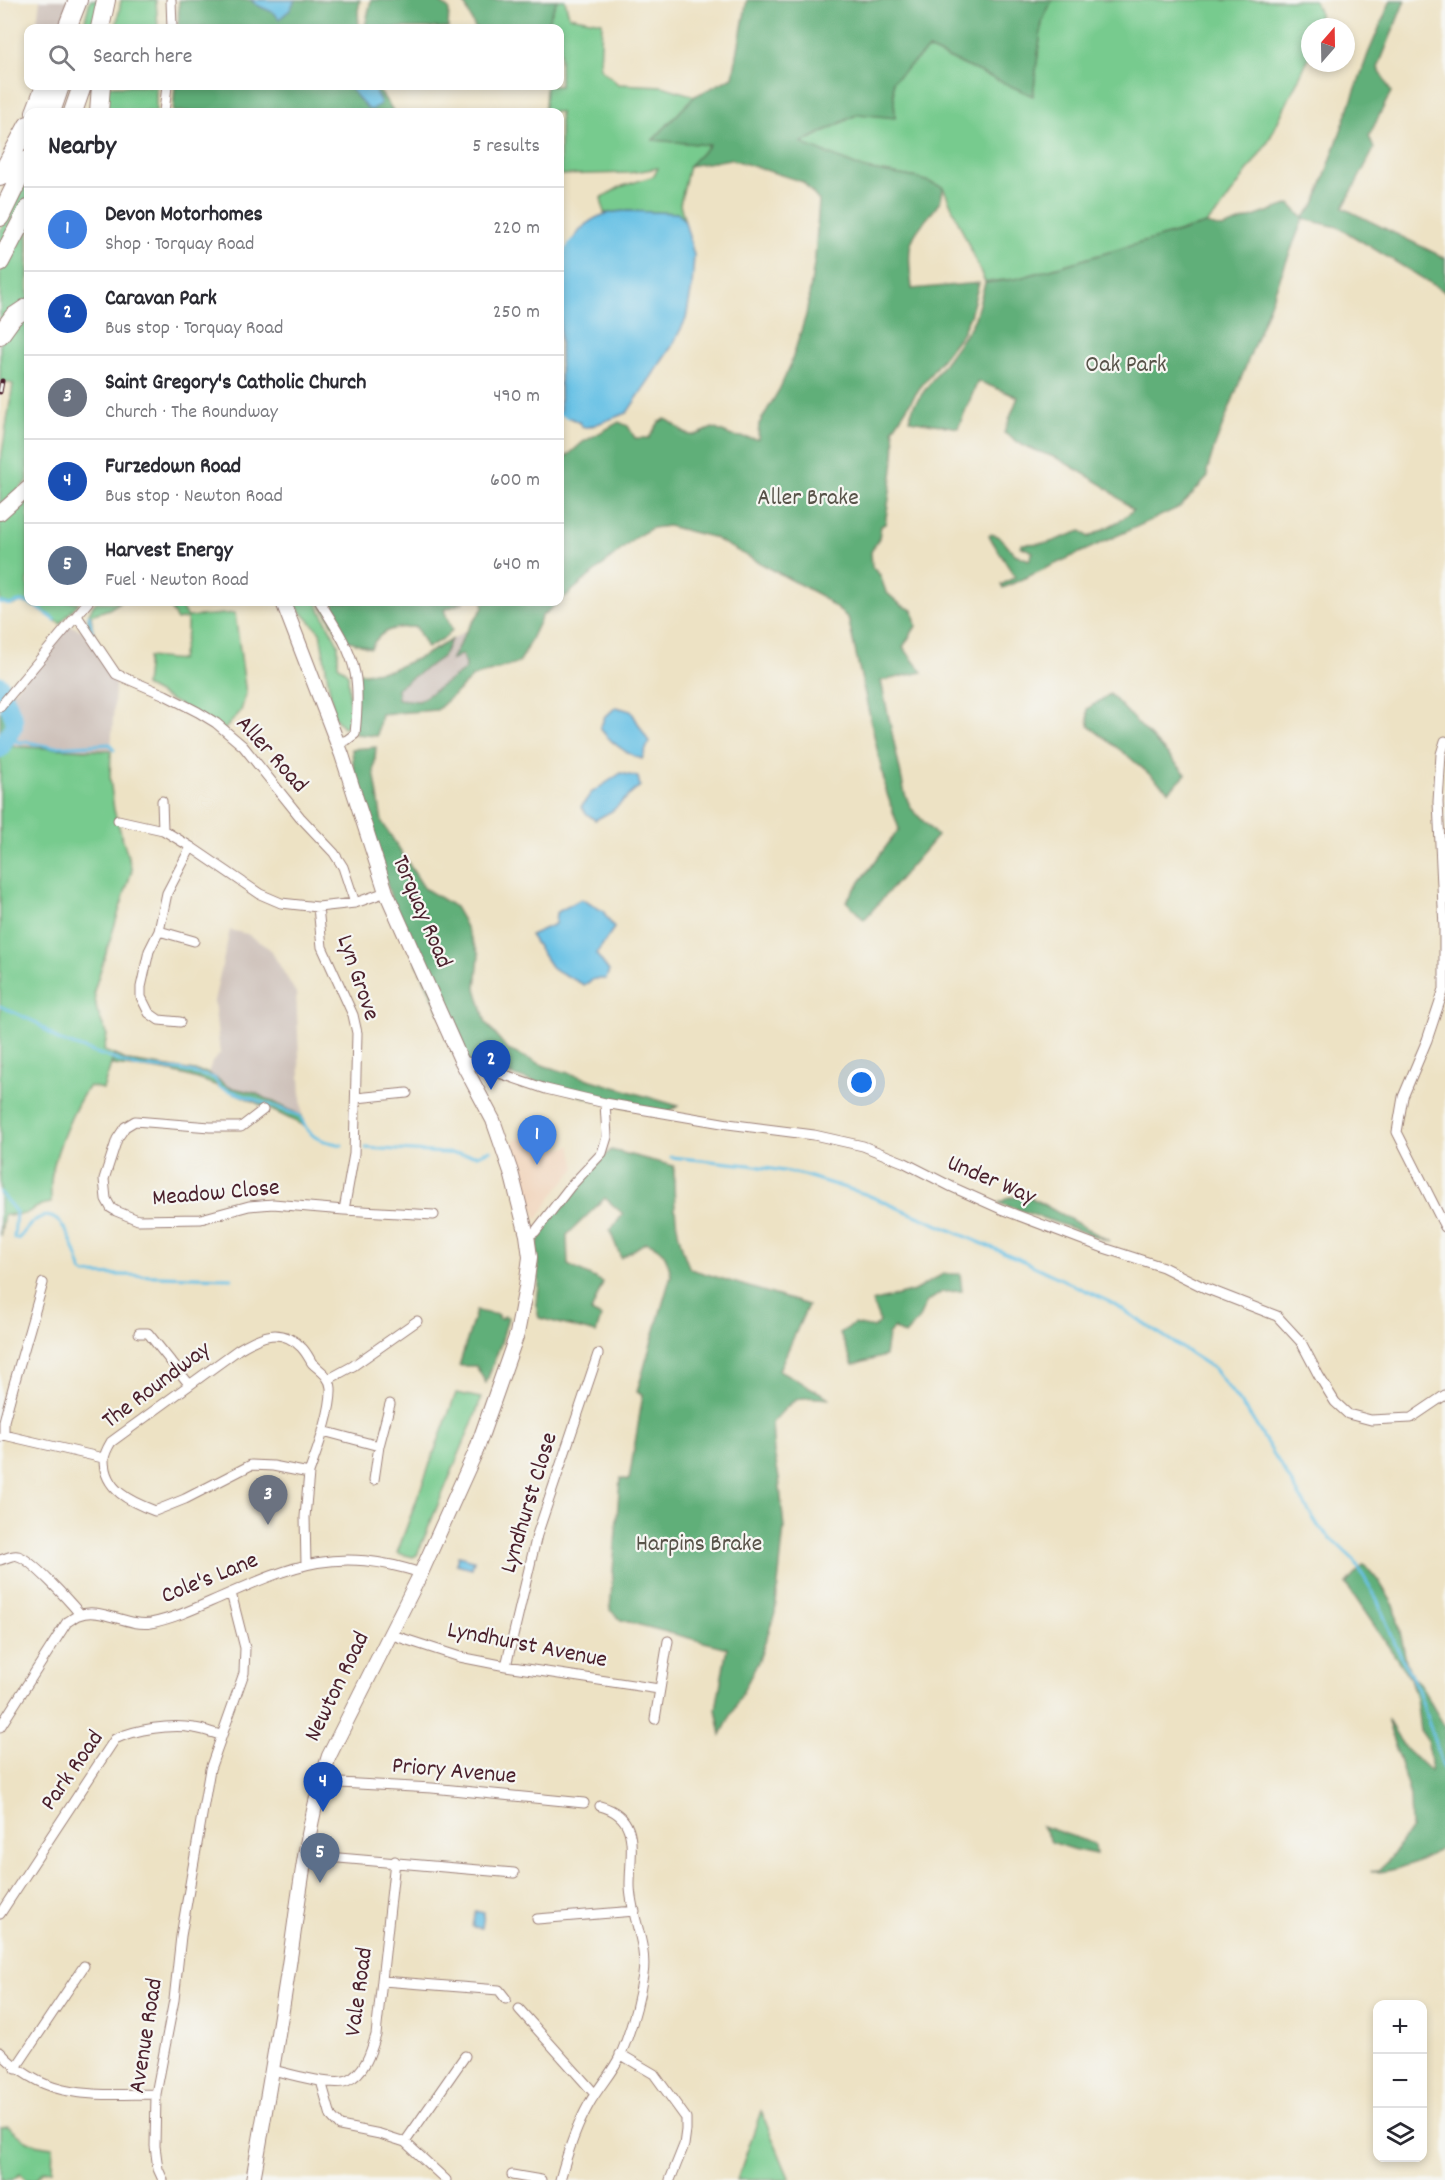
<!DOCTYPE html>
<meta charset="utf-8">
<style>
body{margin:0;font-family:Dekko,sans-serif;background:#f2f2f3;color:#2b2b33}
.controls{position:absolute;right:18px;bottom:18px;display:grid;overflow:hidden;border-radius:12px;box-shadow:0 3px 9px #0003}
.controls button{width:54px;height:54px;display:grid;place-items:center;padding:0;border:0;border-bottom:2px solid #e1e1e2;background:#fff;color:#2b2b33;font:30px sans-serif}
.compass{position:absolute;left:1301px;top:18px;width:54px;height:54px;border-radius:50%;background:#fff;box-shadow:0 3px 9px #0003;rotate:20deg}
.you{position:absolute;left:862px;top:1083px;width:21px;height:21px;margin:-15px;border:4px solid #fff;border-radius:50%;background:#1a73e8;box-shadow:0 0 0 9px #1a73e833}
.badge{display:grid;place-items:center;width:39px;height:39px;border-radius:50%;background:#d1495b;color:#fff;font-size:20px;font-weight:700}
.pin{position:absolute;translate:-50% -50px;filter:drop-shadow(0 2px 3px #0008)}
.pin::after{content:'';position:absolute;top:32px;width:21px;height:18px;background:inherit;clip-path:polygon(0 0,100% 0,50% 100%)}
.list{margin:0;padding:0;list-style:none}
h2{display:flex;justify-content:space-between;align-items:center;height:78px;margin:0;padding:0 24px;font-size:26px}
h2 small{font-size:20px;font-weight:400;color:#7c7c81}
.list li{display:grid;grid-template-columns:39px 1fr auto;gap:18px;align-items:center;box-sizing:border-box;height:84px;padding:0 24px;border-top:2px solid #e1e1e2}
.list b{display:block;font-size:22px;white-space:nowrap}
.list p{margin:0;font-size:20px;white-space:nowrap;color:#7c7c81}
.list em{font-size:20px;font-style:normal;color:#7c7c81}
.icon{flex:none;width:33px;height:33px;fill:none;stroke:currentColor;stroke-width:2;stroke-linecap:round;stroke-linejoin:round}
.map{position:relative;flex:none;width:1445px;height:2180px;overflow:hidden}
.search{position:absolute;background:#fff;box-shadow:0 3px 9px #0003;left:24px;top:24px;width:540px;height:66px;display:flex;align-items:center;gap:15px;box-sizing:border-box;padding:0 21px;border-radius:12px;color:#7c7c81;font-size:22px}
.panel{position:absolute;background:#fff;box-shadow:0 3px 9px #0003;left:24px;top:108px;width:540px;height:498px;border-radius:12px}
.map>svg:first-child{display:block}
</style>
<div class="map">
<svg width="1445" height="2180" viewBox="0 0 1445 2180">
<rect width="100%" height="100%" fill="#f6f6f2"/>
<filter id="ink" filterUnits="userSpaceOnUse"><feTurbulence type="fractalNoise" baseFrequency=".0167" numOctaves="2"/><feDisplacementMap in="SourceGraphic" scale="12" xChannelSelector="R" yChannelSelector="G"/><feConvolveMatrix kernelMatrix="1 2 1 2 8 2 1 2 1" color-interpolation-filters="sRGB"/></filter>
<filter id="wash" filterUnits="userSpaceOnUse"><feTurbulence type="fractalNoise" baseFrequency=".008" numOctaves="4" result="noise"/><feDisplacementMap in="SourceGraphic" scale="24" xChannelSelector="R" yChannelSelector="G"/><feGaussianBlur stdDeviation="1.35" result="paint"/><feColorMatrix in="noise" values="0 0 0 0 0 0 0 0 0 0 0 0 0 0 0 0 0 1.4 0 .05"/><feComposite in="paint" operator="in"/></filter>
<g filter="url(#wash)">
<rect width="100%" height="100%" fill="#ede2c4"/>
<path fill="#f1d5bd" d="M544 1135 547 1151 571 1146 576 1168 553 1195 537 1220 513 1140Z"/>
<path fill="#cec1ba" d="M40 0H69L65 28H36Z
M68 625 89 633 116 674 111 751 2 746 14 726 7 699Z
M467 630 452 659 462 653 467 669 419 701 397 699V688L442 657 451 640Z
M230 930 247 934 270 949 296 993 302 1116 255 1093 229 1087 208 1073 212 1062 220 1054 214 1001Z"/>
<path fill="#77cb8e" stroke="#60755c" stroke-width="1.5" d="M90 0H101L95 28H83Z
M121 0H156L158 28H116Z
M557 0H565L569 16 602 22 600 68 618 84 662 86 695 96 653 140 710 145 689 166 680 204 685 222 678 213 626 211 604 213 601 198 620 187 654 176 658 168 629 173 560 175V112H540L545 108 546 86H560V28H545Z
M1052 0H1314L1319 12V27H1310V55L1268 142 1220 210 1206 224 1016 279 985 282 943 187 918 178 865 169 800 144 858 114 895 117 893 81 928 49 1033 96 1042 22Z
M106 86H156V112H104Z
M28 170V197L0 251V231Z
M28 217V302L0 329V271Z
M28 313V481L0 506V465L13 384 0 381V344L17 321Z
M28 493V602H79L60 624C49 614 35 605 21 602L14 605 0 602V518Z
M96 602H120L109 609 91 615 93 631 103 654C90 635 79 623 96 602Z
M167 602H178L187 617 235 613 246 694 241 711 224 730 145 686 148 657 181 660 187 632V618L177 620Z
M292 602H316L338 644V665L348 674 350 720 346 726 343 727 334 717 320 632Z
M2 746 111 751 110 778 114 810 132 870 94 991 97 1011 107 1035 104 1051 114 1055 103 1089 89 1086C74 1106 56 1150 52 1174 50 1183 51 1194 51 1203L41 1205 25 1214 4 1215 0 1236V749Z
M456 1393 481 1398 475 1416 417 1555 413 1557 397 1553Z
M761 2111 790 2180H737Z
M8 2126C24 2140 30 2145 53 2147L52 2170 43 2171 35 2180H26L20 2174 12 2180H0V2127Z"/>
<path fill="#61af79" stroke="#566752" stroke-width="1.5" d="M179 0H360L358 11 359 28H178Z
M371 0H437L449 9 448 28H368L365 27Z
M463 0H557L545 28H475Z
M747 0H1052L1042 22 1033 96 928 49 893 81 895 118 858 114 801 143 865 169 918 178 943 187C943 210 919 220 912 241 907 254 911 275 912 289L979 283 970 316 962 333 919 389 893 429C899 444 888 505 885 524L881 526 879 538 871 552 872 567 880 575 886 592 901 605 913 610 916 626 903 647 922 672 881 681 905 794 911 808 937 836 864 920 846 901 899 829 887 794 848 618 821 596 712 537 668 526 652 528 639 535 560 601V462L583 442 619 422 628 426 635 438H649L659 422 665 419C676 422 683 437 694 435 701 434 707 430 713 428L732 436 758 439 759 424 779 390 790 366 806 315 815 258 819 201 803 182 731 159 689 166 709 145 653 140 695 96 733 77Z
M1391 0H1405L1378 68 1391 92 1369 136 1374 149 1343 208 1445 258V292L1338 227 1303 219 1214 448 1207 471 1208 477 1180 507 1003 588 1001 585 1015 577 989 536 991 534 998 536 1015 554 1029 560 1033 552 1020 546 1022 544 1048 543 1081 531 1089 537 1121 520 1133 510 1103 485 1059 459 1024 446 1004 433 1018 397 978 381 958 428 909 420 914 405 969 329 975 318 985 283 1016 279 1206 224 1222 228 1290 204 1303 218 1315 204 1368 54Z
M175 86H376L394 112H173Z
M320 602H464L444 610 452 630 446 637 427 648 416 627C397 627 380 628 371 648 361 646 352 640 342 640Z
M483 602H559L542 616 520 662 473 677 437 710 381 714 377 736 355 734 356 674 390 670 421 657 451 640 442 657 397 688 398 699 419 701 466 669 462 654 451 660 467 630 483 608Z
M1110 694 1186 774 1169 791 1128 756 1089 726 1087 709Z
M8 702C16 727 13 727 0 749V712Z
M376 747 374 770 382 822 424 888 455 907 462 919 479 955 476 988 486 1023 508 1050 545 1066 678 1106 666 1113 605 1103 461 1060 397 918 354 774 352 749Z
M114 1055 128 1061 208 1073 229 1087 255 1093 302 1116 304 1126C263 1106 216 1081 171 1072 151 1068 131 1067 111 1065Z
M611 1150 674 1166C674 1203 674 1234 690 1269L808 1305 779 1370 831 1399C796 1395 795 1397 772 1423L774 1453 779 1477 784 1528 775 1613 759 1660 721 1735 716 1709 727 1648 621 1620 610 1610 620 1478 629 1480 643 1394 637 1392 671 1275C667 1257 664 1248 646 1242L621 1258 610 1231 623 1214 605 1198 567 1235 568 1265 603 1282 591 1312 601 1317 596 1333 539 1318C534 1302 539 1298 539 1282 538 1268 535 1249 540 1236 549 1210 591 1170 611 1150Z
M1009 1197 1032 1198 1109 1241 999 1203Z
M943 1274H960L962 1291 942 1292 926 1303 918 1320 905 1335 894 1328 888 1335 885 1356 853 1365 840 1333 854 1324 874 1328 880 1322 872 1302 914 1291Z
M476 1311 499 1315 498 1318 502 1319 504 1316 508 1317 501 1343 486 1383 476 1366H459Z
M1364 1564 1380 1583 1395 1607 1406 1661 1412 1677 1419 1683 1445 1727V1845C1425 1860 1396 1873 1370 1872L1377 1871 1390 1859 1411 1828 1410 1796 1387 1719 1404 1747 1430 1771 1431 1761 1427 1740 1420 1730 1416 1698 1410 1678 1346 1584Z
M1042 1826 1095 1844 1096 1854 1076 1850 1051 1842Z"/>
<path fill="#68c1e5" stroke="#597088" stroke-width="1.5" d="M251 0H295L290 10 279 19C273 8 259 10 251 0Z
M350 86H372L381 103 372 110 368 109 351 90Z
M626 211 678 213 685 222 694 255 692 286 686 319 672 346 627 413 589 427H583L579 422 560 413V261C578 230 587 213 626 211Z
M616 707 631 711 649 742 642 759C626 754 609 741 600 728L605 717Z
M621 773 638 777 640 786 612 811 595 820 587 814 581 807 591 793Z
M581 899 603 911 614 928 596 954 609 971 606 979H594L584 985 552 968 530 935 555 924 556 913Z
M458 1556 474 1560 472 1568 456 1564Z
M475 1911 484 1913 482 1928 472 1927Z"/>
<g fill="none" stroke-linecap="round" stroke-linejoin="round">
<path stroke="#68c1e5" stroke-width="3" d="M560 261 572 241
M560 413 568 417
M0 602C12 606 8 605 19 602 29 600 47 614 55 620
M89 615 92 632
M7 737 19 742H27L52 747 110 744 114 750
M0 1006 37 1023 58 1040 134 1066 180 1070 214 1078 220 1087 300 1116C309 1139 319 1140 342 1145
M366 1148 477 1155 491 1150
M671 1157 749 1165 800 1174 865 1194 1019 1259 1114 1304 1213 1368 1251 1417 1318 1526 1354 1560 1377 1599 1396 1646 1418 1690 1445 1773
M0 1192 16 1212 14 1238 18 1239C24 1233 28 1226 34 1221 63 1200 76 1254 82 1272L86 1274 232 1278"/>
<path stroke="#68c1e5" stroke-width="18" d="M0 685 14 719V726L0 749"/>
</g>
</g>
<g filter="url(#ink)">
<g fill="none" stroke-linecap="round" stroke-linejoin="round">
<defs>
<path id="street" d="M171 0 172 28
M164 112 167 86
M320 602C333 623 350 647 355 673 359 693 357 715 355 734L347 740 337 743
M77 616 116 674 165 695 198 712 216 723 243 746 300 817 334 853 343 867 355 903
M0 707 88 602
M1445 741 1441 754 1438 802 1444 928V989L1427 1040 1403 1097 1397 1132 1445 1227
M162 801 163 830
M118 820 163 830 191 847 260 894 281 903 318 907 355 903 386 892
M318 907 322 947 353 1015 357 1033 354 1154 344 1210 434 1215
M159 931 194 941
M180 1022 159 1020 149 1013 141 997V987L149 951 159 931 167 893 191 847
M461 1060 546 1089 605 1103 728 1124 814 1135 863 1146 905 1163 952 1187 1001 1209 1104 1248 1163 1267 1205 1288 1277 1316 1301 1342 1319 1376 1335 1402 1348 1414 1371 1420 1411 1418 1445 1395
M356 1098 407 1093
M263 1110 241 1127H210L135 1121 125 1127 117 1139 104 1179 106 1199 111 1208 116 1211 138 1220 201 1219 249 1206 273 1204 344 1210
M527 1235 535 1232 570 1187 602 1153 607 1137 605 1103
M139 1333H148L189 1384
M329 1379 353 1366 417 1321
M323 1431 379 1446
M4 1435V1421L14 1384 43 1283
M0 1437 4 1435 103 1458
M374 1480 379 1446 390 1404
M0 1560C5 1559 13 1554 18 1556 31 1559 70 1602 80 1614
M306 1564 305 1517 309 1473 273 1466 251 1465 185 1499 155 1511C131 1502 104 1490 104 1460 104 1454 108 1447 111 1442L239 1349C260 1336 281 1326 302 1348 306 1352 309 1358 312 1363 320 1371 330 1376 331 1388 332 1412 317 1450 309 1473
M389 1634 460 1657 506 1666 659 1689
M506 1666 537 1535 598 1354
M655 1719 668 1641
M0 1727 67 1622C71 1620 75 1616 79 1615 99 1606 128 1627 151 1623 175 1618 196 1608 219 1598 296 1564 337 1546 421 1573
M321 1782 432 1788 584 1803
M304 1855 514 1873
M0 1914 115 1739C136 1729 171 1724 194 1728 203 1729 212 1733 221 1735
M537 1919 635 1911
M383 1981 499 1990 506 1999
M519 2009 595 2094
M0 2052C46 2102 95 2094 156 2094
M620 2054 654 2074 686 2118V2130L684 2145 670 2180
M15 2069 84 1966
M273 2070C289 2074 333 2087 347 2081 365 2073 371 2052 376 2035L395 1861
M321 2081 331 2116 340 2126 380 2134 405 2142 446 2180
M405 2142 465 2056
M512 2175 541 2180
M163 2180 158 2169 155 2146 156 2094 174 2000 181 1936 210 1769 244 1673 245 1648 231 1593
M560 2180C567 2154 576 2127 589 2104 599 2086 613 2072 621 2054 631 2030 639 2001 643 1975 648 1944 630 1915 630 1885 630 1851 641 1817 600 1806"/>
<path id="secondary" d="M0 513 28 488
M253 2180C266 2106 279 2032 290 1958 300 1890 307 1822 329 1756L421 1573 476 1451 517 1334 526 1287 530 1257 527 1235 511 1172 493 1120 461 1060 386 892 342 755 283 602"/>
<path id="highway" d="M67 28 78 0
M100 28 106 0
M35 112 45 86
M51 112 60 86
M73 112 82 86
M99 112 101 86
M0 177 28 125
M0 217 28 160
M0 262 28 209
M0 335 13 317 28 307"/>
</defs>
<use href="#street" stroke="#9c8078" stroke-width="11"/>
<use href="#secondary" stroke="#9c8078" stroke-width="16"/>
<use href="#highway" stroke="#9c8078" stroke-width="20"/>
<use href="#street" stroke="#fff" stroke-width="9"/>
<use href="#secondary" stroke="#fff" stroke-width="14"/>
<use href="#highway" stroke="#fff" stroke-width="18"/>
<defs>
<path id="rail" d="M0 392 2 381"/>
</defs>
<use href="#rail" stroke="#4a1f2b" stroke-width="5"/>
<use href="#rail" stroke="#f6f6f2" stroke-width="3" stroke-dasharray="9" stroke-linecap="butt"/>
</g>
</g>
<g text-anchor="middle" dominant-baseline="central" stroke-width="4.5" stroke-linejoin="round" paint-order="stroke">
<g font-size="24" fill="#585349" stroke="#f6f6f2">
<text x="1126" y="366">Oak Park</text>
<text x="808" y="499">Aller Brake</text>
<text x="699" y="1545">Harpins Brake</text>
</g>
<g font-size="24" fill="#4a1f2b" stroke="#f6f6f2">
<text transform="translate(271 755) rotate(48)">Aller Road</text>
<text transform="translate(421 912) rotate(67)">Torquay Road</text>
<text transform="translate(357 978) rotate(71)">Lyn Grove</text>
<text transform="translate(991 1181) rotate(23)">Under Way</text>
<text transform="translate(216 1194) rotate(-5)">Meadow Close</text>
<text transform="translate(157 1386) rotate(-37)">The Roundway</text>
<text transform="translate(530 1503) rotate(-73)">Lyndhurst Close</text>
<text transform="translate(210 1579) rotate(-22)">Cole's Lane</text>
<text transform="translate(527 1646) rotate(11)">Lyndhurst Avenue</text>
<text transform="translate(338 1687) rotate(-64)">Newton Road</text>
<text transform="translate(73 1771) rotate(-55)">Park Road</text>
<text transform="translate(454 1772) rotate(5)">Priory Avenue</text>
<text transform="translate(360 1992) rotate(-82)">Vale Road</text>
<text transform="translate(147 2036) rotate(-81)">Avenue Road</text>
</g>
</g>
</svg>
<div class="controls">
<button>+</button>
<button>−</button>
<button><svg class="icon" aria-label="layers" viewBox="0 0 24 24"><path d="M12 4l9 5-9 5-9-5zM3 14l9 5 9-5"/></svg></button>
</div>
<svg class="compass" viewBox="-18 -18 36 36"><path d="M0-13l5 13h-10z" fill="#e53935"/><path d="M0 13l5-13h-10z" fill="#7c7c81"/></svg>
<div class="you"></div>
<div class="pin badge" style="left:537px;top:1165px;background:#3f7fe0">1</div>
<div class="pin badge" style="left:491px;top:1090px;background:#1a4fb4">2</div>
<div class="pin badge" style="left:268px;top:1525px;background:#6b7280">3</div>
<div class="pin badge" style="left:323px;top:1812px;background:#1a4fb4">4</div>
<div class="pin badge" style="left:320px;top:1883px;background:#5c6f8a">5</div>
<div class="search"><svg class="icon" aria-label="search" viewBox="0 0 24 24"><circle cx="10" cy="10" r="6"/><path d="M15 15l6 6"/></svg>Search here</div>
<section class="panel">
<h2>Nearby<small>5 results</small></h2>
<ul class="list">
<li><span class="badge" style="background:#3f7fe0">1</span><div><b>Devon Motorhomes</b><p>Shop · Torquay Road</p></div><em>220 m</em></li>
<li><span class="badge" style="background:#1a4fb4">2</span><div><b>Caravan Park</b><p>Bus stop · Torquay Road</p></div><em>250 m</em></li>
<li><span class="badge" style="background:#6b7280">3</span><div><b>Saint Gregory's Catholic Church</b><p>Church · The Roundway</p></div><em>490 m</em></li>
<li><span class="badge" style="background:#1a4fb4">4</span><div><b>Furzedown Road</b><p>Bus stop · Newton Road</p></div><em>600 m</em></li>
<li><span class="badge" style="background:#5c6f8a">5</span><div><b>Harvest Energy</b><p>Fuel · Newton Road</p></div><em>640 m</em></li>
</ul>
</section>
</div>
